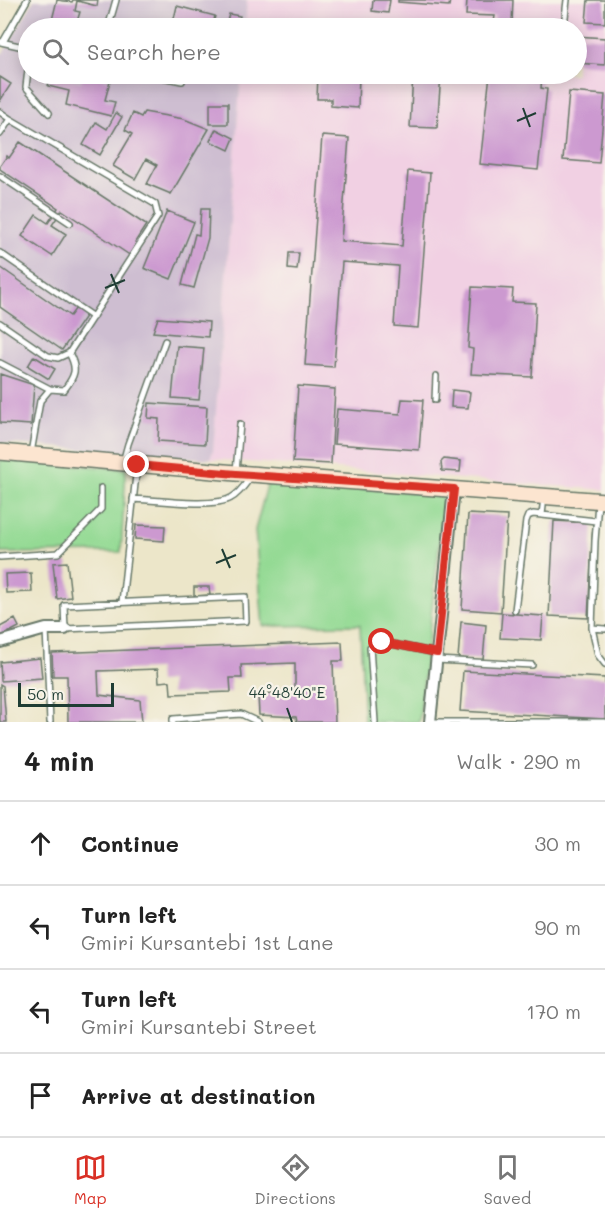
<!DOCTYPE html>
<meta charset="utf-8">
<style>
body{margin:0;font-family:Mali,sans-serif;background:#f2f2f2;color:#222}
.scale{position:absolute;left:18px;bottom:15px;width:96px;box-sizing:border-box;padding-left:6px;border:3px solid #1f3d34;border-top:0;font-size:16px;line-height:21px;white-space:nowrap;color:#1f3d34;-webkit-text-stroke:4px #f7f3e8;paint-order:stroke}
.stop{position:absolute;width:18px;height:18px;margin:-14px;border:4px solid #d93025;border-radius:50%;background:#fff}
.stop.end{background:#d93025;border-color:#fff;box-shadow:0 2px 6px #0008}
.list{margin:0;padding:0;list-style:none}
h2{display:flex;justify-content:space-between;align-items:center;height:78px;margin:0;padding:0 24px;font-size:26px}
h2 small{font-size:20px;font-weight:400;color:#767676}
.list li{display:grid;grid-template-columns:39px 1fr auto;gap:18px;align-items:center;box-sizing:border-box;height:84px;padding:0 24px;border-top:2px solid #e0e0e0}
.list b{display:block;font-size:22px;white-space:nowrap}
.list p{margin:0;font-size:20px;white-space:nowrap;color:#767676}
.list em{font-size:20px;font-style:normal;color:#767676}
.icon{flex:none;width:33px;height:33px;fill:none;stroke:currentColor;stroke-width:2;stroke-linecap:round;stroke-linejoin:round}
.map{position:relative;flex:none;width:605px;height:722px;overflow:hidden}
.search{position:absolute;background:#fff;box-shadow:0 3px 15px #0003;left:18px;right:18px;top:18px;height:66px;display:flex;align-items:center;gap:15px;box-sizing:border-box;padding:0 21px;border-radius:33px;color:#767676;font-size:22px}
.sheet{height:414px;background:#fff}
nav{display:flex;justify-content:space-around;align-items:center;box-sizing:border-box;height:84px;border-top:2px solid #e0e0e0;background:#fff;font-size:16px;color:#767676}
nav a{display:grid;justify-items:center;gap:3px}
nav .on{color:#d93025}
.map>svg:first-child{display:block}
</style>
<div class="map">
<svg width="605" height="722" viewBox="0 0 605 722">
<rect width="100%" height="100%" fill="#f7f3e8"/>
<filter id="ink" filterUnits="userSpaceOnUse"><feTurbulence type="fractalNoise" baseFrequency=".0167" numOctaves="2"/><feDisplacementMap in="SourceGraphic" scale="12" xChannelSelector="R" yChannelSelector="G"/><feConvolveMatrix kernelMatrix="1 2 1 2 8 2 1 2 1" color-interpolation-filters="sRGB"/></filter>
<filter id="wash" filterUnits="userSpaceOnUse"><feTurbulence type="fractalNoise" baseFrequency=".008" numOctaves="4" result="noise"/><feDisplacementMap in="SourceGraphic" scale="24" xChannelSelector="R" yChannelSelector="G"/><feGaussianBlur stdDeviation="1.35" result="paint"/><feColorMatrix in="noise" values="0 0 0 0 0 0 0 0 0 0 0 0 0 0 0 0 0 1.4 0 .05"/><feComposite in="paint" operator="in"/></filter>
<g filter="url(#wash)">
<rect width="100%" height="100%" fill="#ece6c9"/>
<path fill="#f1d0e3" d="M247 0H605V490L210 459 213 450 241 74H576V28H245Z"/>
<path fill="#cebed1" d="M34 0H247L245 28H28V74H241L213 450 210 459 0 443V53H3Z"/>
<path fill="#94da94" stroke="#5a8c64" stroke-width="1.5" d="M0 459 126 469 121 552 0 553Z
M268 482 441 494 444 501 419 722H364L360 625 263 626 255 530Z"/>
<g id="blocks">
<path fill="#cc99d0" d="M57 0 72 2 73 0H98L97 6 77 1 75 11 80 12 75 28H50Z
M373 0H390L388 13 372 11Z
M398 0H450L449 6 398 2Z
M467 0H513L512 23 494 22 495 16 466 15Z
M588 0H605V23L586 22Z
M177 6 215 16 212 28H195L173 23Z
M229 14 240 16 237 28H225Z
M576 36 605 38V65L576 63Z
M51 74H69L67 78 81 82 83 74 110 81 105 100 115 102 111 116 66 105 69 91 48 86Z
M318 74H359L358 108 331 106V99H317Z
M413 74H441L437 128 410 127Z
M490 74H542L541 88 547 89 538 170 480 164Z
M0 77 11 84 0 101Z
M569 92 605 95 599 163 563 160Z
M210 103H228V124H210Z
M144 112 184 119 209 129 171 194 147 184 157 165 146 159 135 179 113 166 132 134 125 130 133 113 141 117Z
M116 113 122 117 100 155 83 145 96 122 107 129Z
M216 129 234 138 229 150 210 141Z
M322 136 349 138 341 241 402 246 408 171 430 173 418 328 394 326 398 266 342 262 334 367 305 365Z
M20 142 146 225 135 242 138 244 131 256 62 210 52 225 66 234 52 256 22 236 36 215 48 223 58 208 0 169V166L7 156 9 158Z
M201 209H209L208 238 194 288 182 285 195 234 199 235Z
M167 211 194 222 171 279 144 268Z
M289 253H299L297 270 288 269Z
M0 267 70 316 76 308 86 315 62 350 0 307Z
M472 287 513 289 512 302 536 303 532 377 471 374 473 349 468 348Z
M158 318 209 322 208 337 153 332Z
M177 346 204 348 199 400 172 398Z
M34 356 55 369 49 379 28 366Z
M0 374 34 385 31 425 0 423Z
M298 386 335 389 331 464 293 462Z
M452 390 470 392 468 408 451 407Z
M402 399 423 400 419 450 334 444 337 409 400 414Z
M149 403 207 407 205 444 158 441 159 419 148 418Z
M444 459 461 461 460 472 442 471 441 462Z
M468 514 507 516 501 612 462 609Z
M554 521 593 523 588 618 549 616Z
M136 525 165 526 164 541 135 539Z
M67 562 71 597 57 599 53 563Z
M31 573 32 592 6 593 5 574Z
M194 587H209L210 595 194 596Z
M502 613 543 616 541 640 500 638Z
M15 619 19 627 0 637V627Z
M461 622 486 625 483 660 458 658Z
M342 642 343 661H333L335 722H297L296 717 259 715 258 695 295 690V663L241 665 242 678H230L231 692 171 694 170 681 159 682 158 669 98 671 99 695 140 700 142 722H68L67 676H53L52 653Z
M40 658 42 678 1 681 0 662Z
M463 671 605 678V719L460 711Z
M0 684 3 686 6 722H0Z"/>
</g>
</g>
<g filter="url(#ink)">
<use href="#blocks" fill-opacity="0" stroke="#677868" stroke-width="1.5"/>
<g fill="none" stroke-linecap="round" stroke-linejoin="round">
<defs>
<path id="lane" d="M466 27 483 28
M108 28 116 0
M562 28 564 26 567 0
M1 42 28 48
M3 42 27 0
M28 70 26 87 49 113
M147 74 182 81
M0 112 10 119 155 204 158 216 69 353 58 358 48 356 0 323
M0 134 10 119
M0 176 70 223
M0 253 93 317
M0 363 50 389
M435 400 436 376
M31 453 40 401 50 389 64 390C75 376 78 369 69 353
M123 462 128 444 165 341
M236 472 240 424
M133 499C155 500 214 508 231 498 239 494 245 485 250 478
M598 502 595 541 592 628 598 655 605 664
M542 515 596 521
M0 557 58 553 101 509V488
M245 597 246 621 65 629 64 605Z
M122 602 137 466
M515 610 526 521 528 516 533 514 542 515 544 497
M592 628 605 629
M46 629 50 722
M436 660 532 665
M173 722V719L241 714 258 722
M375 722 370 647 382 642 437 653
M430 722H605"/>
<path id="street" d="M0 642 46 629H65
M430 722 454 489"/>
<path id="secondary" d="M0 452 236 473 605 501"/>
</defs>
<use href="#lane" stroke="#677868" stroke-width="8"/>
<use href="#street" stroke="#677868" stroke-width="14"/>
<use href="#secondary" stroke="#677868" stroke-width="18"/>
<use href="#lane" stroke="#fff" stroke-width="5"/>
<use href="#street" stroke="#fff" stroke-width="10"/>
<use href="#secondary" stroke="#fce5d0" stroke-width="15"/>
</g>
</g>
<g fill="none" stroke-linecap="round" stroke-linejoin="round" filter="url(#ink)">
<path stroke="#d93025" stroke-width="8" d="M137 465 236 474 454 489 437 653 382 642"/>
</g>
<path fill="none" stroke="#1f3d34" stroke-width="2" d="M523 108 530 127M517 121 536 113M111 274 119 293M105 288 125 280M222 549 230 568M216 563 236 555M287 708 292 722"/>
<g font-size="15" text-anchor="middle" fill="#1f3d34" stroke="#f7f3e8" stroke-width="4.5" stroke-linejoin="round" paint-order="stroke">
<text x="287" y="698">44°48'40"E</text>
</g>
</svg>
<div class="scale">50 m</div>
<div class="stop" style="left:382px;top:642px"></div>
<div class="stop end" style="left:137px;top:465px"></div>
<div class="search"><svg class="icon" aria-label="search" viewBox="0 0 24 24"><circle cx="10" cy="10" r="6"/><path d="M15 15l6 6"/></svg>Search here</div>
</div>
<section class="sheet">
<h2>4 min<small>Walk · 290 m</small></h2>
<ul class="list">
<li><svg class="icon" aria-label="ahead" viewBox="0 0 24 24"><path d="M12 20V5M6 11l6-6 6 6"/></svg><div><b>Continue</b></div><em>30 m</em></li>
<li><svg class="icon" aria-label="left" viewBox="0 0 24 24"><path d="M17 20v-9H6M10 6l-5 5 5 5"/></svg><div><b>Turn left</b><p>Gmiri Kursantebi 1st Lane</p></div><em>90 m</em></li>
<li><svg class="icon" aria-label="left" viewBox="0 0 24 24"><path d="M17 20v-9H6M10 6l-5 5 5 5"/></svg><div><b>Turn left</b><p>Gmiri Kursantebi Street</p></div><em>170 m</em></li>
<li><svg class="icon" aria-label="arrive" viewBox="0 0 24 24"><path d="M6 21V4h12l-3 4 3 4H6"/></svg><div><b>Arrive at destination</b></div></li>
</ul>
</section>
<nav>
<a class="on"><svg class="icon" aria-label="map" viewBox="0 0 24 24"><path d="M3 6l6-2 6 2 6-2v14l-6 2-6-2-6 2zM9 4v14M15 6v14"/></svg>Map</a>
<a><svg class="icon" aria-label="directions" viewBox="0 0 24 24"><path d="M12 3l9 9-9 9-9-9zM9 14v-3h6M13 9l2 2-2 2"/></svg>Directions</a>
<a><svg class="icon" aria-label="saved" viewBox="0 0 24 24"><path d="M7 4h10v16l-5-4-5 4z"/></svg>Saved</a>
</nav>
